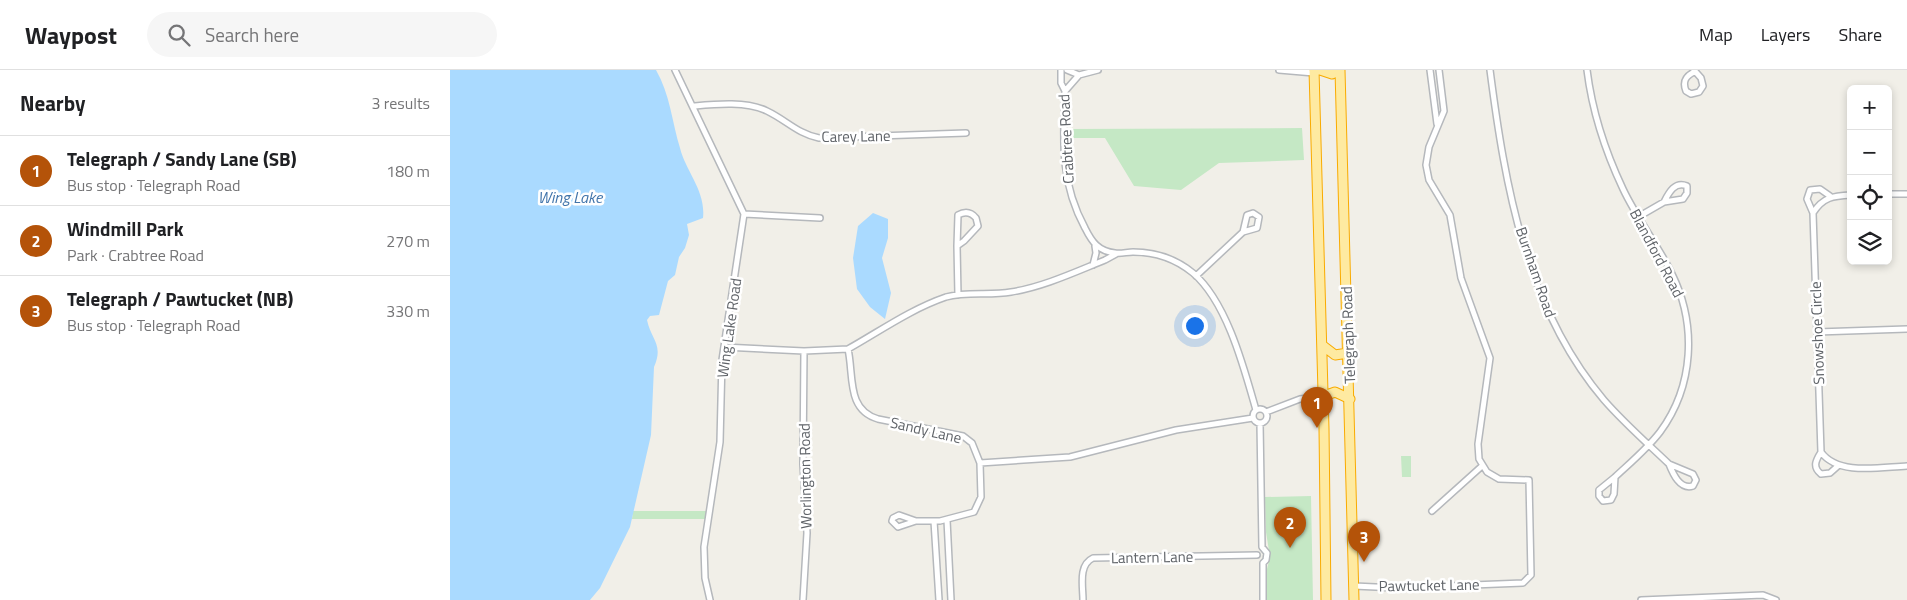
<!DOCTYPE html>
<meta charset="utf-8">
<style>
body{margin:0;font-family:"Titillium Web",sans-serif;background:#f6f6f6;color:#202124}
.controls{position:absolute;right:15px;top:15px;display:grid;overflow:hidden;border-radius:8px;box-shadow:0 2px 8px #0003}
.controls button{width:45px;height:45px;display:grid;place-items:center;padding:0;border:0;border-bottom:1px solid #e0e0e0;background:#fff;color:#202124;font:25px sans-serif}
.you{position:absolute;left:744px;top:255px;width:18px;height:18px;margin:-12px;border:4px solid #fff;border-radius:50%;background:#1a73e8;box-shadow:0 0 0 8px #1a73e833}
.badge{display:grid;place-items:center;width:32px;height:32px;border-radius:50%;background:#b45309;color:#fff;font-size:16px;font-weight:700}
.pin{position:absolute;translate:-50% -41px;filter:drop-shadow(0 1px 2px #0008)}
.pin::after{content:'';position:absolute;top:26px;width:18px;height:15px;background:inherit;clip-path:polygon(0 0,100% 0,50% 100%)}
.list{margin:0;padding:0;list-style:none}
h2{display:flex;justify-content:space-between;align-items:center;height:65px;margin:0;padding:0 20px;font-size:21px}
h2 small{font-size:16px;font-weight:400;color:#757577}
.list li{display:grid;grid-template-columns:32px 1fr auto;gap:15px;align-items:center;box-sizing:border-box;height:70px;padding:0 20px;border-top:1px solid #e0e0e0}
.list b{display:block;font-size:19px;white-space:nowrap}
.list p{margin:0;font-size:16px;white-space:nowrap;color:#757577}
.list em{font-size:16px;font-style:normal;color:#757577}
.icon{flex:none;width:28px;height:28px;fill:none;stroke:currentColor;stroke-width:2;stroke-linecap:round;stroke-linejoin:round}
.map{position:relative;flex:none;width:1457px;height:530px;overflow:hidden}
header{display:flex;align-items:center;gap:30px;box-sizing:border-box;height:70px;padding:0 25px;background:#fff;border-bottom:1px solid #e0e0e0}
header strong{font-size:24px}
nav{display:flex;gap:28px;margin-inline-start:auto;font-size:18px}
.search{width:350px;height:45px;background:#f6f6f6;display:flex;align-items:center;gap:12px;box-sizing:border-box;padding:0 18px;border-radius:28px;color:#757577;font-size:19px}
main{display:flex}
aside{flex:1;background:#fff}
.map>svg:first-child{display:block}
</style>
<header>
<strong>Waypost</strong>
<div class="search"><svg class="icon" aria-label="search" viewBox="0 0 24 24"><circle cx="10" cy="10" r="6"/><path d="M15 15l6 6"/></svg>Search here</div>
<nav><a>Map</a><a>Layers</a><a>Share</a></nav>
</header>
<main>
<aside>
<h2>Nearby<small>3 results</small></h2>
<ul class="list">
<li><span class="badge">1</span><div><b>Telegraph / Sandy Lane (SB)</b><p>Bus stop · Telegraph Road</p></div><em>180 m</em></li>
<li><span class="badge">2</span><div><b>Windmill Park</b><p>Park · Crabtree Road</p></div><em>270 m</em></li>
<li><span class="badge">3</span><div><b>Telegraph / Pawtucket (NB)</b><p>Bus stop · Telegraph Road</p></div><em>330 m</em></li>
</ul>
</aside>
<div class="map">
<svg width="1457" height="530" viewBox="0 0 1457 530">
<rect width="100%" height="100%" fill="#f1efe8"/>
<path fill="#c5e8c5" d="M852 58 854 90 769 93 731 120 684 116 655 68H617V59Z
M951 386H961V407H952Z
M861 426 863 530H816L817 499 820 487 816 462 815 427Z
M183 441H257L255 449H182Z"/>
<path fill="#aadaff" d="M0 0H206C220 24 222 52 230 78 236 102 256 121 253 148L237 154 239 165 235 178 229 187 225 205 218 211 209 245 200 246 197 250C201 270 214 274 204 297L201 365 180 457 150 518 140 530H0Z
M423 143 438 149V168L432 188 441 223 435 249 420 237 407 219 403 188 408 156Z"/>
<g fill="none" stroke-linecap="round" stroke-linejoin="round">
<defs>
<path id="minor" d="M225 0 294 144 272 290 270 372 254 477 255 508 260 530
M611 0V13L615 21C613 72 610 112 635 158 642 172 648 181 665 183 671 184 677 182 683 182 705 182 726 189 743 203 777 232 794 298 806 340
M617 0 629 5
M829 0 864 3
M980 0 987 54
M1040 0C1055 116 1076 238 1154 330 1174 353 1197 373 1219 394
M1137 0C1142 40 1156 83 1173 119 1187 149 1208 175 1222 204 1247 255 1244 316 1210 362 1197 379 1180 393 1165 407
M1244 0 1251 8 1253 16 1249 22 1241 24 1236 21C1232 11 1236 6 1244 2
M615 21 629 5 648 0
M244 36C266 34 297 31 317 41 336 50 348 64 369 68L516 63
M1438 124H1457
M1401 125C1383 126 1373 127 1363 143L1371 382C1388 406 1431 397 1457 396
M1363 143 1357 129 1360 120 1370 119 1380 126
M294 144 370 148
M1188 147 1214 132 1233 129 1237 123V116C1225 111 1219 122 1214 132
M507 176 508 145C515 141 521 142 526 148L528 156 514 171 507 176 508 225
M643 195 646 183 645 176
M746 206 793 162 807 158 809 147 803 143 797 145 793 162
M1367 262 1457 259
M274 277 354 281 398 279C404 305 396 340 428 349L513 366 522 373 530 393 620 387 726 360 803 348
M398 279C430 261 461 239 496 227 517 221 540 226 561 222 593 217 625 202 655 190L666 184
M803 346a7 7 0 1 1 14 0a7 7 0 1 1-14 0Z
M816 342 850 329 874 326
M810 353 812 477 817 483 816 490 813 493V530
M1371 382C1366 390 1362 397 1371 404L1380 403 1389 395
M1219 394 1243 404 1246 410 1243 416C1230 420 1223 404 1219 394Z
M1165 407 1164 424 1161 430 1153 431 1149 426V420Z
M982 441 1032 396
M497 450 501 530
M466 451 448 457 442 451 443 448 449 445 466 451H490L524 442 531 427 530 393
M484 451 489 530
M904 516 947 518 1073 513 1081 505 1079 410 1049 409 1037 402 1029 389 1028 374 1040 288 1011 208 1000 145 979 110 976 95 979 77 994 41 989 0
M353 530 357 463 353 394 354 281
M633 530C633 516 628 495 643 488L807 485
M1191 530 1313 525 1326 530"/>
<path id="trunk" d="M864 0 874 358 876 530
M870 0 882 4 890 0
M890 0 904 530
M872 275 885 285 898 283
M874 326 885 322 900 329"/>
</defs>
<use href="#minor" stroke="#b5b8bc" stroke-width="8"/>
<use href="#trunk" stroke="#f9ab00" stroke-width="11"/>
<use href="#minor" stroke="#fff" stroke-width="5"/>
<use href="#trunk" stroke="#feeaa1" stroke-width="9"/>
</g>
<g text-anchor="middle" dominant-baseline="central" stroke-width="5" stroke-linejoin="round" paint-order="stroke">
<g font-size="15" fill="#5f6368" stroke="#fff">
<text transform="translate(406 66) rotate(-1)">Carey Lane</text>
<text transform="translate(616 69) rotate(-93)">Crabtree Road</text>
<text transform="translate(1207 183) rotate(62)">Blandford Road</text>
<text transform="translate(1086 202) rotate(71)">Burnham Road</text>
<text transform="translate(279 258) rotate(-82)">Wing Lake Road</text>
<text transform="translate(1367 263) rotate(-92)">Snowshoe Circle</text>
<text transform="translate(898 265) rotate(-92)">Telegraph Road</text>
<text transform="translate(476 360) rotate(13)">Sandy Lane</text>
<text transform="translate(355 406) rotate(-91)">Worlington Road</text>
<text transform="translate(702 487) rotate(-1)">Lantern Lane</text>
<text transform="translate(979 515) rotate(-1)">Pawtucket Lane</text>
</g>
<g font-size="16" font-style="italic" fill="#4174aa" stroke="#fff">
<text x="120" y="127">Wing Lake</text>
</g>
</g>
</svg>
<div class="controls">
<button>+</button>
<button>−</button>
<button><svg class="icon" aria-label="locate" viewBox="0 0 24 24"><circle cx="12" cy="12" r="6"/><path d="M12 2v4M12 18v4M2 12h4M18 12h4"/></svg></button>
<button><svg class="icon" aria-label="layers" viewBox="0 0 24 24"><path d="M12 4l9 5-9 5-9-5zM3 14l9 5 9-5"/></svg></button>
</div>
<div class="you"></div>
<div class="pin badge" style="left:867px;top:358px">1</div>
<div class="pin badge" style="left:840px;top:478px">2</div>
<div class="pin badge" style="left:914px;top:492px">3</div>
</div>
</main>
